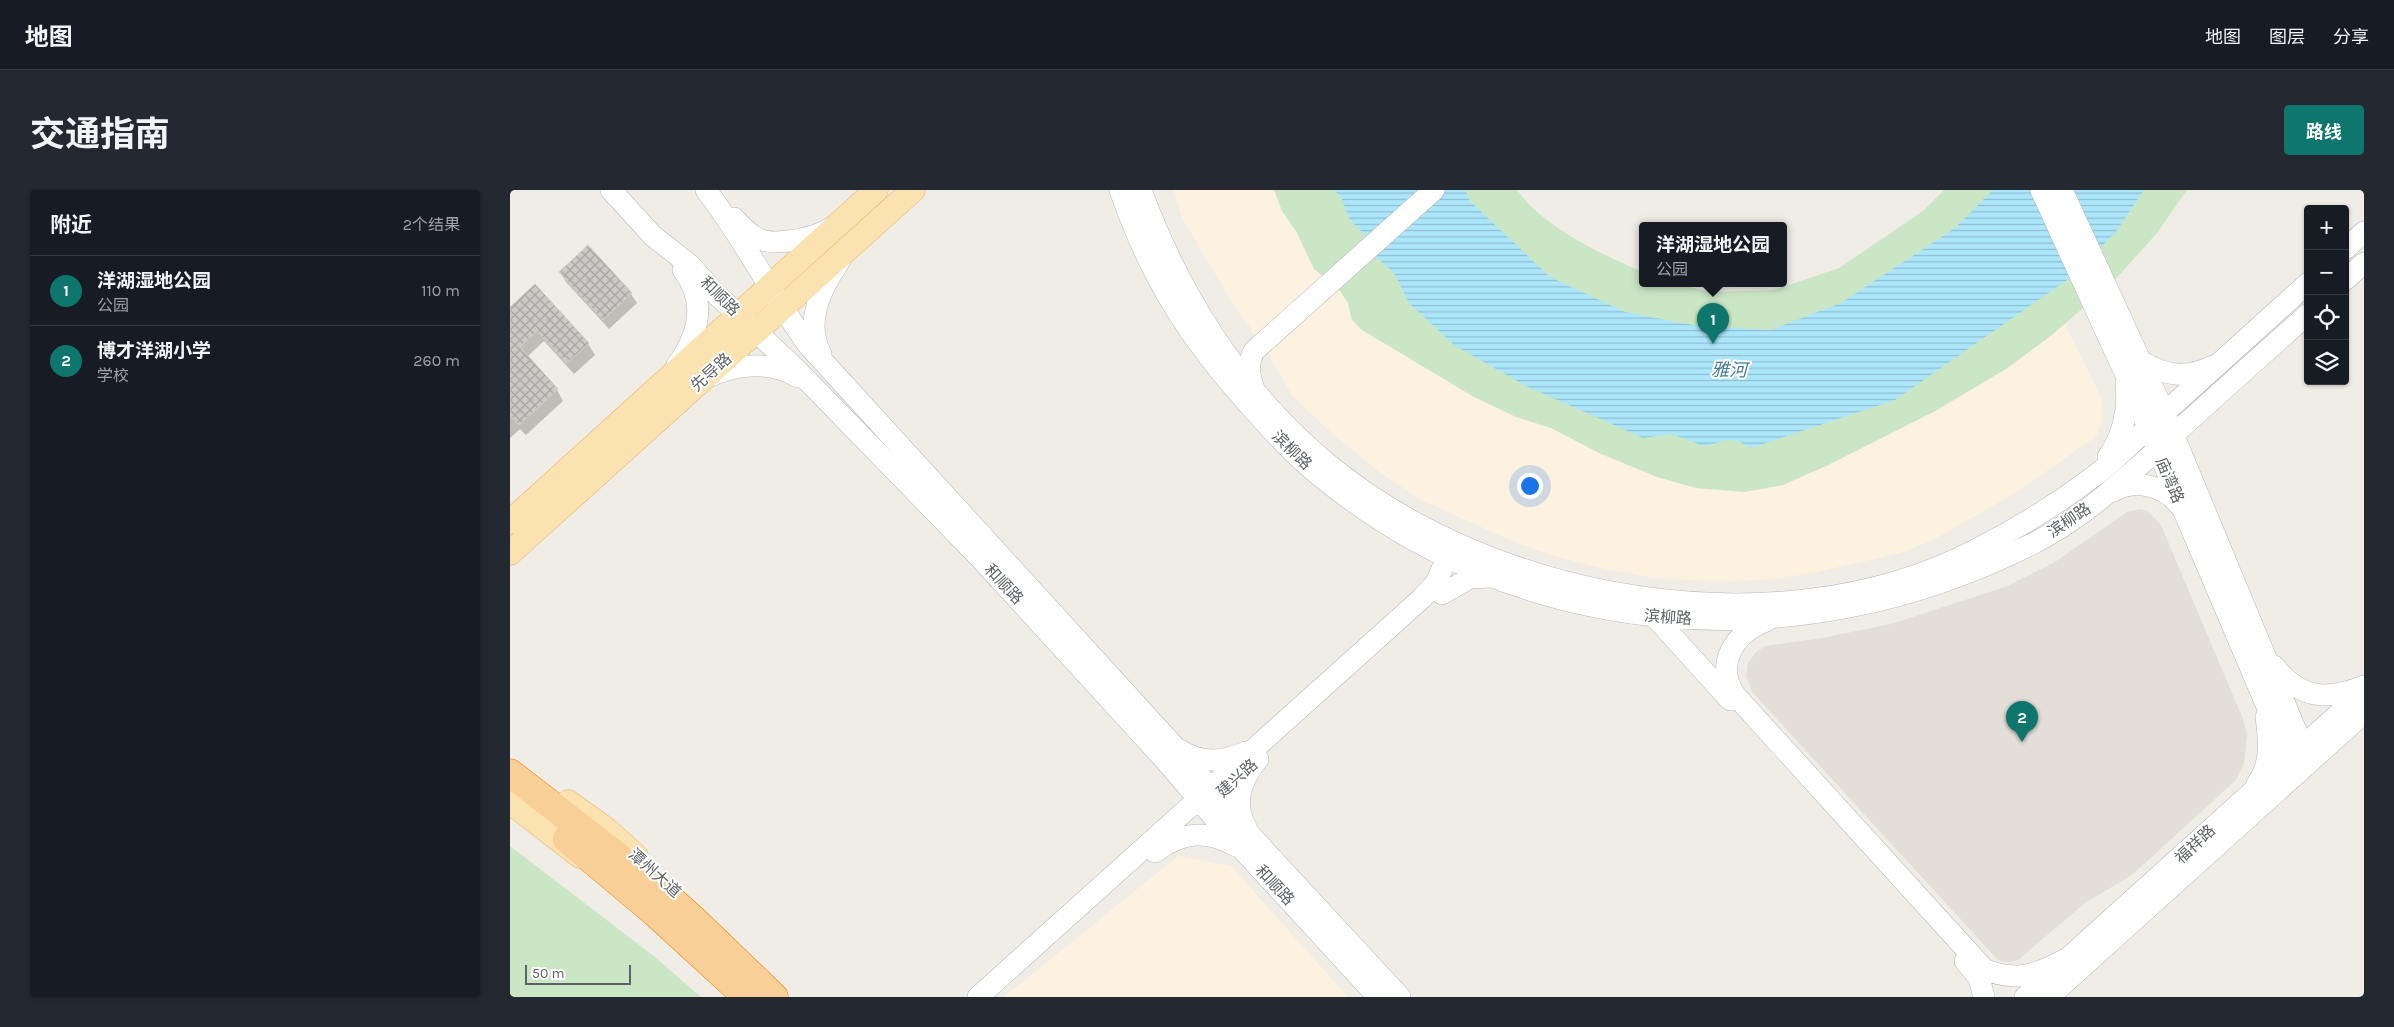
<!DOCTYPE html>
<html lang="zh">
<meta charset="utf-8">
<style>
body{margin:0;font-family:Karla,"Noto Sans SC",sans-serif;background:#242831;color:#f1f3f6}
.controls{position:absolute;right:15px;top:15px;display:grid;overflow:hidden;border-radius:5px;box-shadow:0 1px 4px #0004}
.controls button{width:45px;height:45px;display:grid;place-items:center;padding:0;border:0;border-bottom:1px solid #363941;background:#171b24;color:#f1f3f6;font:25px sans-serif}
.scale{position:absolute;left:15px;bottom:12px;width:106px;box-sizing:border-box;padding-left:5px;border:2px solid #5f6367;border-top:0;font-size:14px;line-height:18px;white-space:nowrap;color:#5f6367;-webkit-text-stroke:4px #fff;paint-order:stroke}
.you{position:absolute;left:1019px;top:295px;width:18px;height:18px;margin:-12px;border:4px solid #fff;border-radius:50%;background:#1a73e8;box-shadow:0 0 0 8px #1a73e833}
.badge{display:grid;place-items:center;width:32px;height:32px;border-radius:50%;background:#0f766e;color:#fff;font-size:16px;font-weight:700}
.pin{position:absolute;translate:-50% -41px;filter:drop-shadow(0 1px 2px #0008)}
.pin::after{content:'';position:absolute;top:26px;width:18px;height:15px;background:inherit;clip-path:polygon(0 0,100% 0,50% 100%)}
.popup{position:absolute;left:1129px;top:32px;width:148px;height:65px;box-sizing:border-box;display:grid;place-content:center;border-radius:5px;background:#171b24;filter:drop-shadow(0 1px 4px #0005);font-size:16px;white-space:nowrap;color:#9ea1a6}
.popup b{font-size:19px;color:#f1f3f6}
.popup::after{content:'';position:absolute;left:50%;top:100%;margin-left:-10px;border:10px solid transparent;border-top-color:#171b24}
.list{margin:0;padding:0;list-style:none}
h2{display:flex;justify-content:space-between;align-items:center;height:65px;margin:0;padding:0 20px;font-size:21px}
h2 small{font-size:16px;font-weight:400;color:#9ea1a6}
.list li{display:grid;grid-template-columns:32px 1fr auto;gap:15px;align-items:center;box-sizing:border-box;height:70px;padding:0 20px;border-top:1px solid #363941}
.list b{display:block;font-size:19px;white-space:nowrap}
.list p{margin:0;font-size:16px;white-space:nowrap;color:#9ea1a6}
.list em{font-size:16px;font-style:normal;color:#9ea1a6}
.icon{flex:none;width:28px;height:28px;fill:none;stroke:currentColor;stroke-width:2;stroke-linecap:round;stroke-linejoin:round}
.map{position:relative;flex:none;width:1854px;height:807px;overflow:hidden;border-radius:5px}
header{display:flex;align-items:center;gap:30px;box-sizing:border-box;height:70px;padding:0 25px;background:#171b24;border-bottom:1px solid #363941}
header strong{font-size:24px}
nav{display:flex;gap:28px;margin-inline-start:auto;font-size:18px}
.intro{display:flex;align-items:center;justify-content:space-between;box-sizing:border-box;height:120px;padding:0 30px}
h1{margin:0;font-size:35px}
.button{padding:12px 22px;border-radius:5px;background:#0f766e;color:#fff;font-size:18px;font-weight:700}
main{display:flex;gap:30px;padding:0 30px}
aside{flex:1;background:#171b24;border-radius:5px;box-shadow:0 1px 4px #0004}
.map>svg:first-child{display:block}
</style>
<header>
<strong>地图</strong>
<nav><a>地图</a><a>图层</a><a>分享</a></nav>
</header>
<div class="intro"><h1>交通指南</h1><a class="button">路线</a></div>
<main>
<aside>
<h2>附近<small>2个结果</small></h2>
<ul class="list">
<li><span class="badge">1</span><div><b>洋湖湿地公园</b><p>公园</p></div><em>110 m</em></li>
<li><span class="badge">2</span><div><b>博才洋湖小学</b><p>学校</p></div><em>260 m</em></li>
</ul>
</aside>
<div class="map">
<svg width="1854" height="807" viewBox="0 0 1854 807">
<defs>
<pattern id="water-rules" width="6" height="5" patternUnits="userSpaceOnUse" patternTransform="scale(1.25)"><rect width="6" height="5" fill="#ace6fb"/><path d="M0 2.5h6" fill="none" stroke="#8fbecf"/></pattern>
<pattern id="building-cross-hatch" width="8" height="8" patternUnits="userSpaceOnUse" patternTransform="scale(1.25)"><rect width="8" height="8" fill="#ccc8c4"/><path d="M0 0l8 8M0 8l8-8" fill="none" stroke="#a9a6a3"/></pattern>
</defs>
<rect width="100%" height="100%" fill="#f0ede7"/>
<path fill="#fdf1e0" d="M664 0H764L772 21 786 41 804 79 828 98 838 113 842 130 852 140 964 207 1006 227 1041 238 1089 263 1147 287 1186 298 1235 302 1273 295 1318 275 1427 220 1496 179 1555 134 1591 207 1592 230 1588 243 1581 250 1507 302 1421 351 1390 363 1303 383 1252 390 1201 392 1139 387 1091 378 1044 366 1002 351 909 309 868 281 823 244 783 207 758 163 725 117 672 28Z
M668 666 721 676 838 807H494Z"/>
<path fill="#e3ded8" d="M1629 319 1638 321 1651 335 1733 529 1737 544 1734 574 1726 590 1622 685 1575 713 1508 770 1498 772 1488 770 1242 502 1236 486 1238 473 1246 462 1255 456 1312 448 1381 434 1495 397 1545 372 1617 322Z"/>
<path fill="#cbe6c5" d="M764 0H1007C1035 38 1091 64 1133 82V93H1165L1200 102 1264 100 1329 78 1413 21 1434 0H1677L1647 43 1604 91 1542 145 1496 179 1427 220 1318 275 1273 295 1235 302 1186 298 1147 287 1089 263 1041 238 1006 227 964 207 852 140 842 130 838 113 828 98 804 79 786 41 772 21Z
M0 656 145 767 191 807H0Z"/>
<path fill="url(#water-rules)" d="M822 0H955L960 11 1040 87 1115 122 1182 135 1260 140 1331 113 1445 38 1483 0H1634L1605 43 1560 88 1385 210 1241 258 1228 251 1218 250 1194 256 1161 244 1133 248 1016 196 944 155 899 113 884 83 866 67 854 44 840 30 830 5Z"/>
<path fill="#0003" d="M50 82 121 104 127 113 99 139 56 92Z
M0 119 78 154 85 165 64 184 34 151 17 167 47 200 53 211 16 245 10 239 0 248Z"/>
<path fill="url(#building-cross-hatch)" stroke="#d5cdc6" d="M78 55 122 103 93 130 49 82Z
M25 94 79 153 57 173 27 141 10 157 48 199 9 235 0 225V117Z"/>
<g fill="none" stroke-linecap="round" stroke-linejoin="round">
<defs>
<path id="secondary" d="M101 0 143 46 180 75 205 103 288 181 471 369 655 570 719 645 868 807
M196 0C234 49 262 106 299 156L674 567 731 635 890 807
M610 0C639 84 675 142 733 208 756 234 779 260 805 282 1008 452 1286 473 1520 355 1573 329 1617 287 1660 248 1706 206 1752 165 1798 124
M631 0C670 106 730 201 818 274 985 412 1267 461 1463 361 1507 339 1549 313 1587 284 1610 266 1630 244 1652 225 1701 181 1749 137 1798 93
M1531 0 1614 181 1767 540 1777 560 1790 580
M1552 0 1654 222 1789 548 1803 568
M224 28C230 35 237 42 245 47 263 58 304 48 321 38
M1835 59 1854 42
M1835 90 1854 73
M311 164C294 132 311 99 329 72
M1631 171C1655 186 1676 189 1703 176
M167 175C189 145 197 111 173 80
M198 187C227 174 258 170 288 187
M744 199C739 185 737 175 744 161L924 0
M1598 267C1613 246 1619 219 1616 194
M1603 301C1625 289 1654 295 1669 315
M932 404 960 388 980 387
M1145 427 1220 510
M1256 431C1225 443 1204 474 1225 505L1474 779C1506 793 1529 784 1558 768
M1764 476C1790 509 1816 511 1854 496
M670 560C692 574 713 572 736 562
M1747 594C1762 574 1759 549 1756 527
M736 637C722 612 732 589 748 569
M645 662C672 642 696 639 726 656
M1455 771 1469 788 1474 807
M468 807 911 409 926 393 942 355
M1515 807 1854 501
M1539 807 1854 523"/>
<path id="primary" d="M0 332 366 0
M0 363 403 0
M0 612 70 666
M58 612 97 640 126 666"/>
<path id="highway" d="M0 583 142 693 184 730 264 807
M57 649 144 722 237 807"/>
</defs>
<use href="#secondary" stroke="#b3b7bb" stroke-width="22"/>
<use href="#primary" stroke="#ebb065" stroke-width="25"/>
<use href="#highway" stroke="#ec810b" stroke-width="29"/>
<use href="#secondary" stroke="#fff" stroke-width="21"/>
<use href="#primary" stroke="#fbe3b1" stroke-width="24"/>
<use href="#highway" stroke="#f8cf96" stroke-width="28"/>
</g>
<g text-anchor="middle" dominant-baseline="central" stroke-width="4" stroke-linejoin="round" paint-order="stroke">
<g font-size="16" fill="#5f6367" stroke="#fff">
<text transform="translate(210 106) rotate(45)">和顺路</text>
<text transform="translate(201 182) rotate(-42)">先导路</text>
<text transform="translate(782 260) rotate(44)">滨柳路</text>
<text transform="translate(1660 290) rotate(67)">庙湾路</text>
<text transform="translate(1559 330) rotate(-34)">滨柳路</text>
<text transform="translate(494 394) rotate(47)">和顺路</text>
<text transform="translate(1158 427) rotate(4)">滨柳路</text>
<text transform="translate(727 588) rotate(-42)">建兴路</text>
<text transform="translate(1685 654) rotate(-43)">福祥路</text>
<text transform="translate(145 683) rotate(42)">潭州大道</text>
<text transform="translate(765 695) rotate(47)">和顺路</text>
</g>
<g font-size="18" font-style="italic" fill="#427d9c" stroke="#fff">
<text transform="translate(1219 180) rotate(1)">雅河</text>
</g>
</g>
</svg>
<div class="controls">
<button>+</button>
<button>−</button>
<button><svg class="icon" aria-label="locate" viewBox="0 0 24 24"><circle cx="12" cy="12" r="6"/><path d="M12 2v4M12 18v4M2 12h4M18 12h4"/></svg></button>
<button><svg class="icon" aria-label="layers" viewBox="0 0 24 24"><path d="M12 4l9 5-9 5-9-5zM3 14l9 5 9-5"/></svg></button>
</div>
<div class="scale">50 m</div>
<div class="you"></div>
<div class="pin badge" style="left:1203px;top:154px">1</div>
<div class="popup"><b>洋湖湿地公园</b>公园</div>
<div class="pin badge" style="left:1512px;top:552px">2</div>
</div>
</main>
